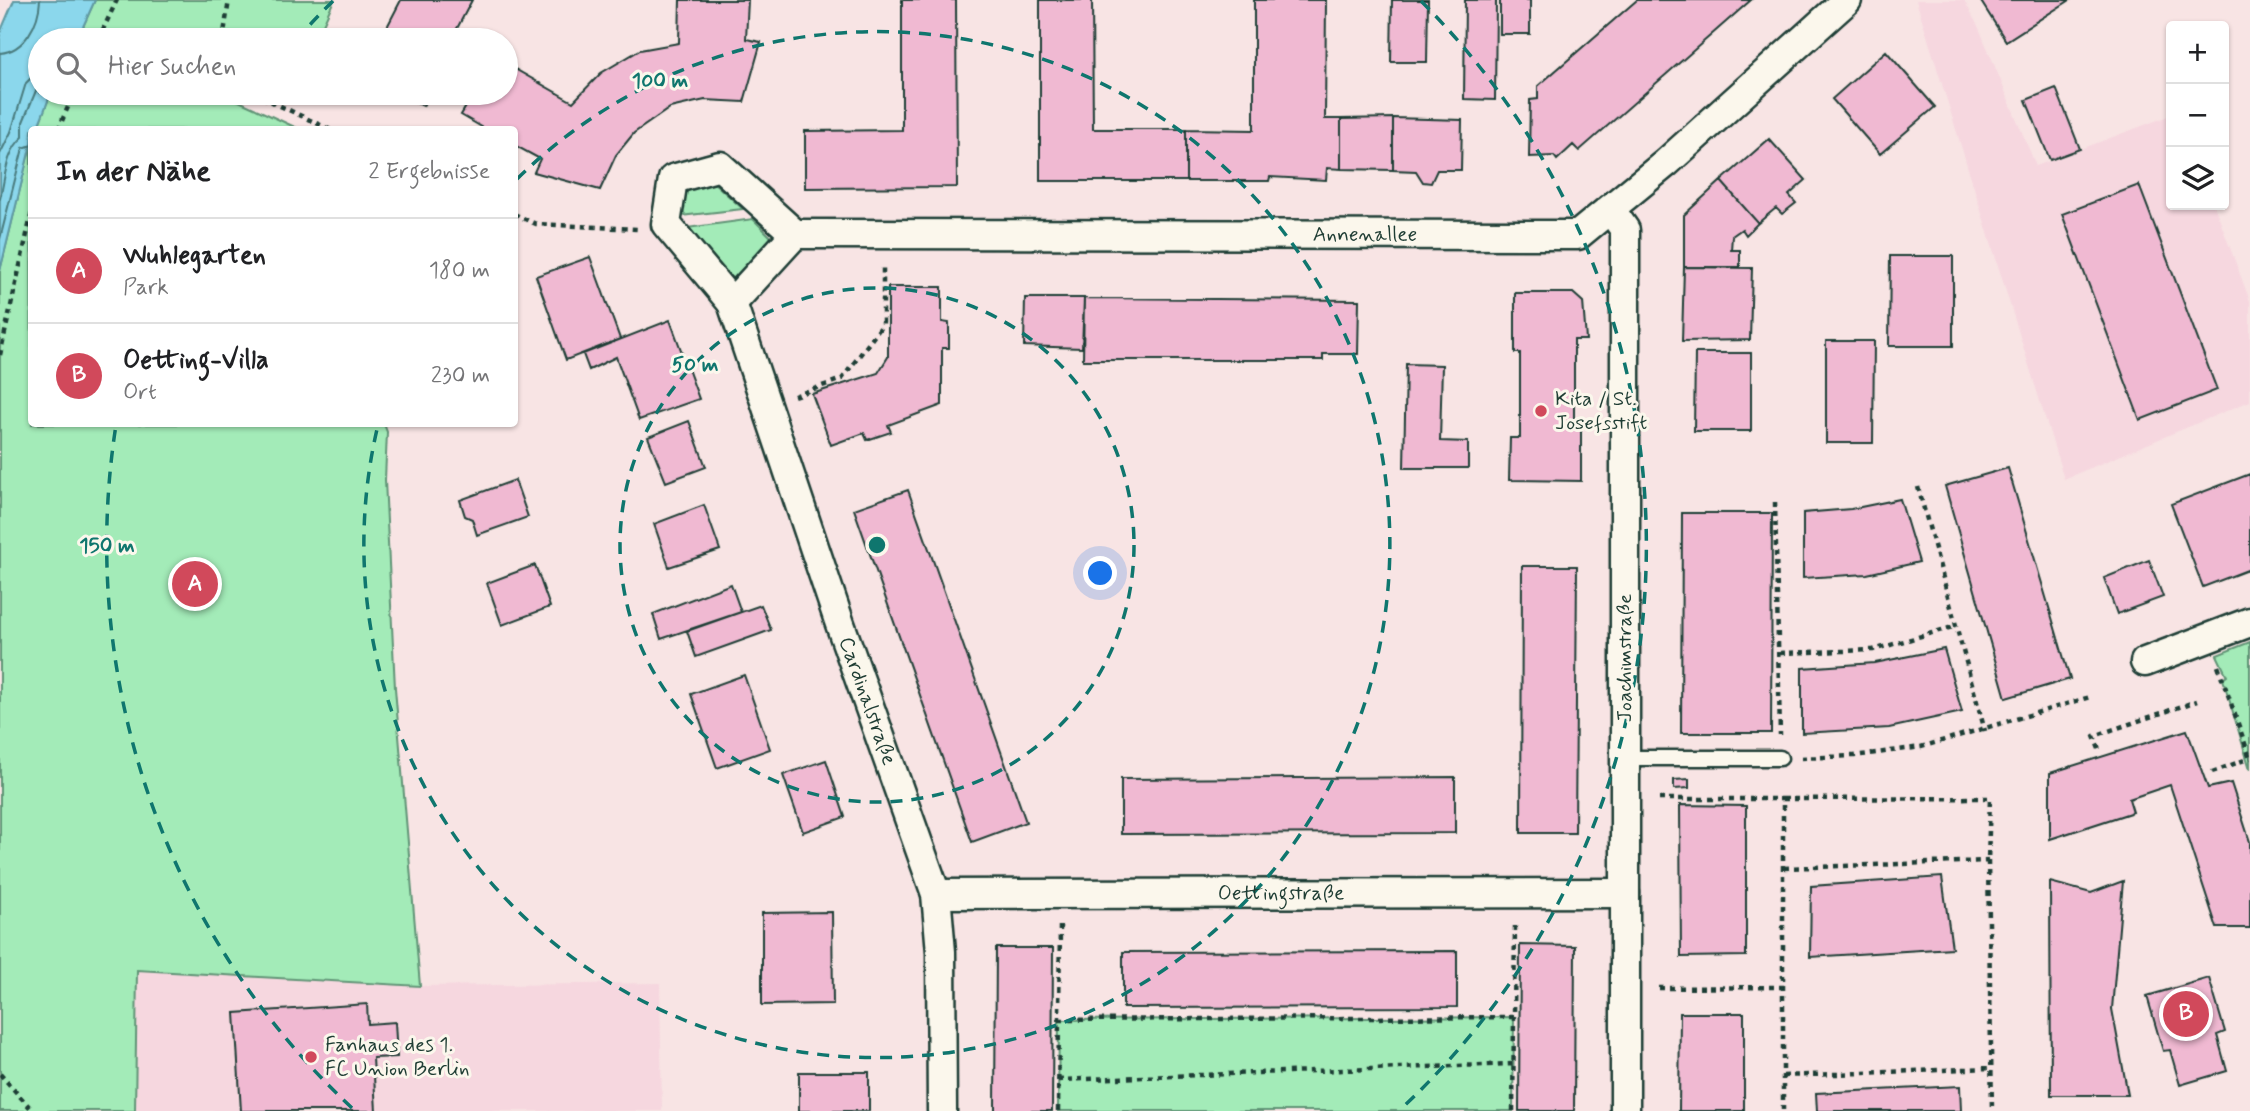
<!DOCTYPE html>
<html lang="de">
<meta charset="utf-8">
<style>
body{margin:0;font-family:Mynerve,sans-serif;background:#f2f2f2;color:#202124}
.controls{position:absolute;right:21px;top:21px;display:grid;overflow:hidden;border-radius:7px;box-shadow:0 2px 5px #0004}
.controls button{width:63px;height:63px;display:grid;place-items:center;padding:0;border:0;border-bottom:2px solid #e0e0e0;background:#fff;color:#202124;font:35px sans-serif}
.you{position:absolute;left:1101px;top:574px;width:24px;height:24px;margin:-18px;border:5px solid #fff;border-radius:50%;background:#1a73e8;box-shadow:0 0 0 10px #1a73e833}
.badge{display:grid;place-items:center;width:46px;height:46px;border-radius:50%;background:#d1495b;color:#fff;font-size:23px;font-weight:700}
.pin{position:absolute;translate:-50% -50%;border:4px solid #fff;box-shadow:0 2px 7px #0006}
.list{margin:0;padding:0;list-style:none}
h2{display:flex;justify-content:space-between;align-items:center;height:91px;margin:0;padding:0 28px;font-size:30px}
h2 small{font-size:23px;font-weight:400;color:#757577}
.list li{display:grid;grid-template-columns:46px 1fr auto;gap:21px;align-items:center;box-sizing:border-box;height:105px;padding:0 28px;border-top:2px solid #e0e0e0}
.list b{display:block;font-size:26px;white-space:nowrap}
.list p{margin:0;font-size:23px;white-space:nowrap;color:#757577}
.list em{font-size:23px;font-style:normal;color:#757577}
.icon{flex:none;width:38px;height:38px;fill:none;stroke:currentColor;stroke-width:2;stroke-linecap:round;stroke-linejoin:round}
.map{position:relative;flex:none;width:2250px;height:1111px;overflow:hidden}
.search{position:absolute;background:#fff;box-shadow:0 2px 5px #0004;left:28px;top:28px;width:490px;height:77px;display:flex;align-items:center;gap:18px;box-sizing:border-box;padding:0 24px;border-radius:38px;color:#757577;font-size:26px}
.panel{position:absolute;background:#fff;box-shadow:0 2px 5px #0004;left:28px;top:126px;width:490px;height:301px;border-radius:7px}
.map>svg:first-child{display:block}
</style>
<div class="map">
<svg width="2250" height="1111" viewBox="0 0 2250 1111">
<rect width="100%" height="100%" fill="#f8e4e4"/>
<filter id="ink" filterUnits="userSpaceOnUse"><feTurbulence type="fractalNoise" baseFrequency=".0143" numOctaves="2"/><feDisplacementMap in="SourceGraphic" scale="14" xChannelSelector="R" yChannelSelector="G"/><feConvolveMatrix kernelMatrix="1 2 1 2 8 2 1 2 1" color-interpolation-filters="sRGB"/></filter>
<g filter="url(#ink)">
<path fill="#f6d7df" d="M1916 0H1964L1979 28 2036 166 2171 115V205H2214L2250 301V401L2064 479Z
M137 970 420 986 660 983 662 1111H135Z"/>
<path fill="#a3ebb8" stroke="#619476" stroke-width="2" d="M95 0H334L316 40H77Z
M51 93H244L226 95 299 129 37 130Z
M31 144 32 424H384L387 432 385 480 395 688 420 986 137 970 135 1111H0V271Z
M712 181 743 209 680 216 688 186Z
M753 219 772 238V243L735 281 687 228Z
M2250 642V769L2223 679 2227 676 2217 655Z
M1514 1017 1513 1111H1058L1059 1020Z"/>
<path fill="#8bd7ec" stroke="#6099a2" stroke-width="2" d="M14 0H95L77 40H40V93H51L37 129 32 130 31 144 0 271V33Z"/>
<g fill="none" stroke-linecap="round" stroke-linejoin="round">
<path stroke="#4a7b7e" stroke-width="2" d="M0 53C25 51 39 23 40 0
M0 154 11 132 26 83 40 69
M0 199C5 178 6 151 23 137V122L40 81
M0 239 23 148 32 145"/>
</g>
<path fill="#f0b9d2" stroke="#1f3d34" stroke-width="2" d="M401 0H472L451 40H386L391 31 386 29Z
M680 0H748L746 39 761 42 744 102 705 100 670 108 634 133 616 155 600 190 534 172 540 159 514 145V130H487L461 115 474 93H506V64L573 102 601 73 640 50 679 43Z
M902 0H956L957 187 805 188V131L902 130Z
M1040 0H1092L1093 129H1186V181H1040Z
M1254 0H1326L1325 119H1341V169L1327 168 1326 180 1270 177 1269 181H1186V129L1254 130Z
M1392 0H1428L1427 62H1391Z
M1465 0H1496L1495 100 1464 99Z
M1500 0H1530V34H1500Z
M1637 0H1751L1579 151 1573 145 1557 160 1554 156 1529 157 1530 100 1538 99V86Z
M1980 0H2070L2006 41Z
M1886 51 1935 107 1880 154 1832 99Z
M2056 88 2080 149 2050 160 2026 100Z
M398 93H430L423 106Z
M1393 118 1462 120 1461 170H1437L1431 183 1423 182 1416 171 1393 170Z
M1393 118V170L1341 169V119Z
M1769 139 1806 180 1789 195 1796 203 1782 214 1776 208 1758 223 1721 181Z
M1721 181 1758 223 1746 235 1742 229 1732 236 1731 250H1740V267H1684V215Z
M2139 185 2217 390 2140 420 2062 214Z
M1890 256H1953V346H1889Z
M590 257 620 339 566 360 536 276Z
M1684 267 1752 268 1750 340 1682 341Z
M888 287H942V322L949 323V348H942V405L888 425 891 432 867 440 864 433 831 445 812 394 878 373 888 357Z
M1515 293H1573L1583 302 1586 340H1574V425H1581V481L1509 480 1510 438H1520V353H1515Z
M1025 298H1084L1082 348 1024 346Z
M1084 298 1359 300 1358 354H1323V360H1083Z
M670 320 699 399 639 420 616 357 589 370 583 354Z
M1826 341H1874L1873 443H1826Z
M1695 353H1751V431H1694Z
M1406 364 1442 365 1440 441 1468 442V468H1404Z
M689 421 706 467 666 482 648 437Z
M2008 468 2070 679 2006 698 1945 486Z
M2250 474V569L2203 587 2171 504Z
M515 480 528 517 477 535 472 519 465 516 460 500Z
M908 490 1026 822 972 842 854 509Z
M1900 499 1919 562 1867 574 1803 578V513L1851 509Z
M704 505 720 550 669 567 654 524Z
M1682 513H1772L1771 733H1681Z
M2149 560 2163 597 2117 614 2104 578Z
M535 565 550 607 502 625 487 583Z
M1522 566H1577L1575 833H1521Z
M731 584 741 612 661 639 653 614Z
M761 605 771 630 696 657 687 631Z
M1944 649 1962 712 1889 728 1802 733V668L1875 663Z
M744 675 770 749 717 768 691 694Z
M2187 730 2208 788 2231 783 2250 842V928H2217L2170 785 2129 799 2133 812 2050 839V773Z
M826 760 845 817 803 832 783 775Z
M1455 777V833L1121 834V779Z
M1689 779V788L1674 789V780Z
M1680 805 1746 806V956L1681 957Z
M1942 877 1952 948 1810 957 1811 886Z
M2123 881 2112 1009 2128 1095H2051L2050 882 2091 893Z
M832 912 833 1004 762 1005V913Z
M1520 945 1575 946 1574 1111H1519Z
M996 948H1053L1052 1111H995Z
M1457 951V1007L1123 1008V952Z
M2209 978 2225 1032 2217 1035 2227 1071 2180 1085 2170 1050 2163 1051 2147 996Z
M367 1004 368 1024 395 1022 397 1057 373 1058 376 1111H241L235 1013Z
M1680 1013H1744V1111H1679Z
M799 1072H869V1111H799Z
M1960 1086 1961 1111H1817L1816 1093Z"/>
<g fill="none" stroke-linecap="round" stroke-linejoin="round">
<defs>
<path id="service" d="M1625 758H1780"/>
<g id="minor">
<path d="M1611 210 1625 230V1111"/>
<path id="s1" d="M795 234 720 166 673 179 666 224 732 303 840 624 936 894 941 952 942 1111"/>
<path id="s2" d="M795 234 1578 235 1666 163 1847 0"/>
<path d="M732 303 795 234"/>
<path d="M2145 662 2250 622"/>
<path id="s3" d="M936 894 1625 893"/>
</g>
</defs>
<use href="#service" stroke="#1f3d34" stroke-width="19"/>
<use href="#minor" stroke="#1f3d34" stroke-width="33"/>
<path stroke="#1f3d34" stroke-width="4.5" stroke-dasharray="5 5" stroke-linecap="butt" d="M98 40 117 0
M223 40 229 0
M253 93 331 130
M58 130 74 93
M514 214 536 224 637 229
M0 355 32 212
M794 396 842 379 883 324V266
M1918 487 1985 731
M1775 502 1780 735
M1780 653 1873 650 1956 626
M2218 666 2250 758
M2099 749 2094 736 2197 701
M1801 758 1854 756 1921 747 2090 697
M2212 772 2250 758
M1659 799H1783V1111
M1783 799 1990 798 1988 861 1992 1111
M1784 868 1988 861
M1659 988 1784 987
M1059 1020 1514 1017
M0 1074 33 1111
M1783 1076 1992 1068
M1058 1080 1513 1064
M1058 1111 1060 925
M1513 1111 1515 925"/>
<use href="#service" stroke="#fbf7ec" stroke-width="14"/>
<use href="#minor" stroke="#fbf7ec" stroke-width="28"/>
</g>
</g>
<g fill="none" stroke="#0f766e" stroke-width="3.5" stroke-dasharray="12 9">
<circle cx="877" cy="545" r="257"/>
<path d="M517 179A513 513 0 1 1 378 425"/>
<path d="M352 1108A770 770 0 0 1 116 425M296 40A770 770 0 0 1 333 1M1421 1A770 770 0 0 1 1402 1108"/>
</g>
<g fill="#d1495b" stroke="#fbf7ec" stroke-width="2.5">
<circle cx="1541" cy="411" r="7"/>
<circle cx="311" cy="1057" r="7"/>
</g>
<g text-anchor="middle" dominant-baseline="central" stroke-width="6" stroke-linejoin="round" paint-order="stroke">
<g font-size="21" fill="#1f3d34" stroke="#fbf7ec">
<text stroke="none"><textPath href="#s2" startOffset="570">Annenallee</textPath></text>
<text transform="translate(1625 658) rotate(-90)">Joachimstraße</text>
<text stroke="none"><textPath href="#s1" startOffset="719">Cardinalstraße</textPath></text>
<text stroke="none"><textPath href="#s3" startOffset="345">Oettingstraße</textPath></text>
</g>
<g font-size="21" fill="#1f3d34" stroke="#fbf7ec" text-anchor="start">
<text x="1555" y="399">Kita / St.<tspan x="1555" dy="24">Josefsstift</tspan></text>
<text x="325" y="1045">Fanhaus des 1.<tspan x="325" dy="24">FC Union Berlin</tspan></text>
</g>
</g>
<circle cx="877" cy="545" r="10" fill="#0f766e" stroke="#fbf7ec" stroke-width="3.5"/>
<g font-size="21" text-anchor="middle" font-weight="bold" fill="#0f766e" stroke="#fbf7ec" stroke-width="6" stroke-linejoin="round" paint-order="stroke">
<text x="660" y="87">100 m</text>
<text x="695" y="371">50 m</text>
<text x="107" y="552">150 m</text>
</g>
</svg>
<div class="controls">
<button>+</button>
<button>−</button>
<button><svg class="icon" aria-label="layers" viewBox="0 0 24 24"><path d="M12 4l9 5-9 5-9-5zM3 14l9 5 9-5"/></svg></button>
</div>
<div class="you"></div>
<div class="pin badge" style="left:195px;top:584px">A</div>
<div class="pin badge" style="left:2186px;top:1014px">B</div>
<div class="search"><svg class="icon" aria-label="search" viewBox="0 0 24 24"><circle cx="10" cy="10" r="6"/><path d="M15 15l6 6"/></svg>Hier suchen</div>
<section class="panel">
<h2>In der Nähe<small>2 Ergebnisse</small></h2>
<ul class="list">
<li><span class="badge">A</span><div><b>Wuhlegarten</b><p>Park</p></div><em>180 m</em></li>
<li><span class="badge">B</span><div><b>Oetting-Villa</b><p>Ort</p></div><em>230 m</em></li>
</ul>
</section>
</div>
